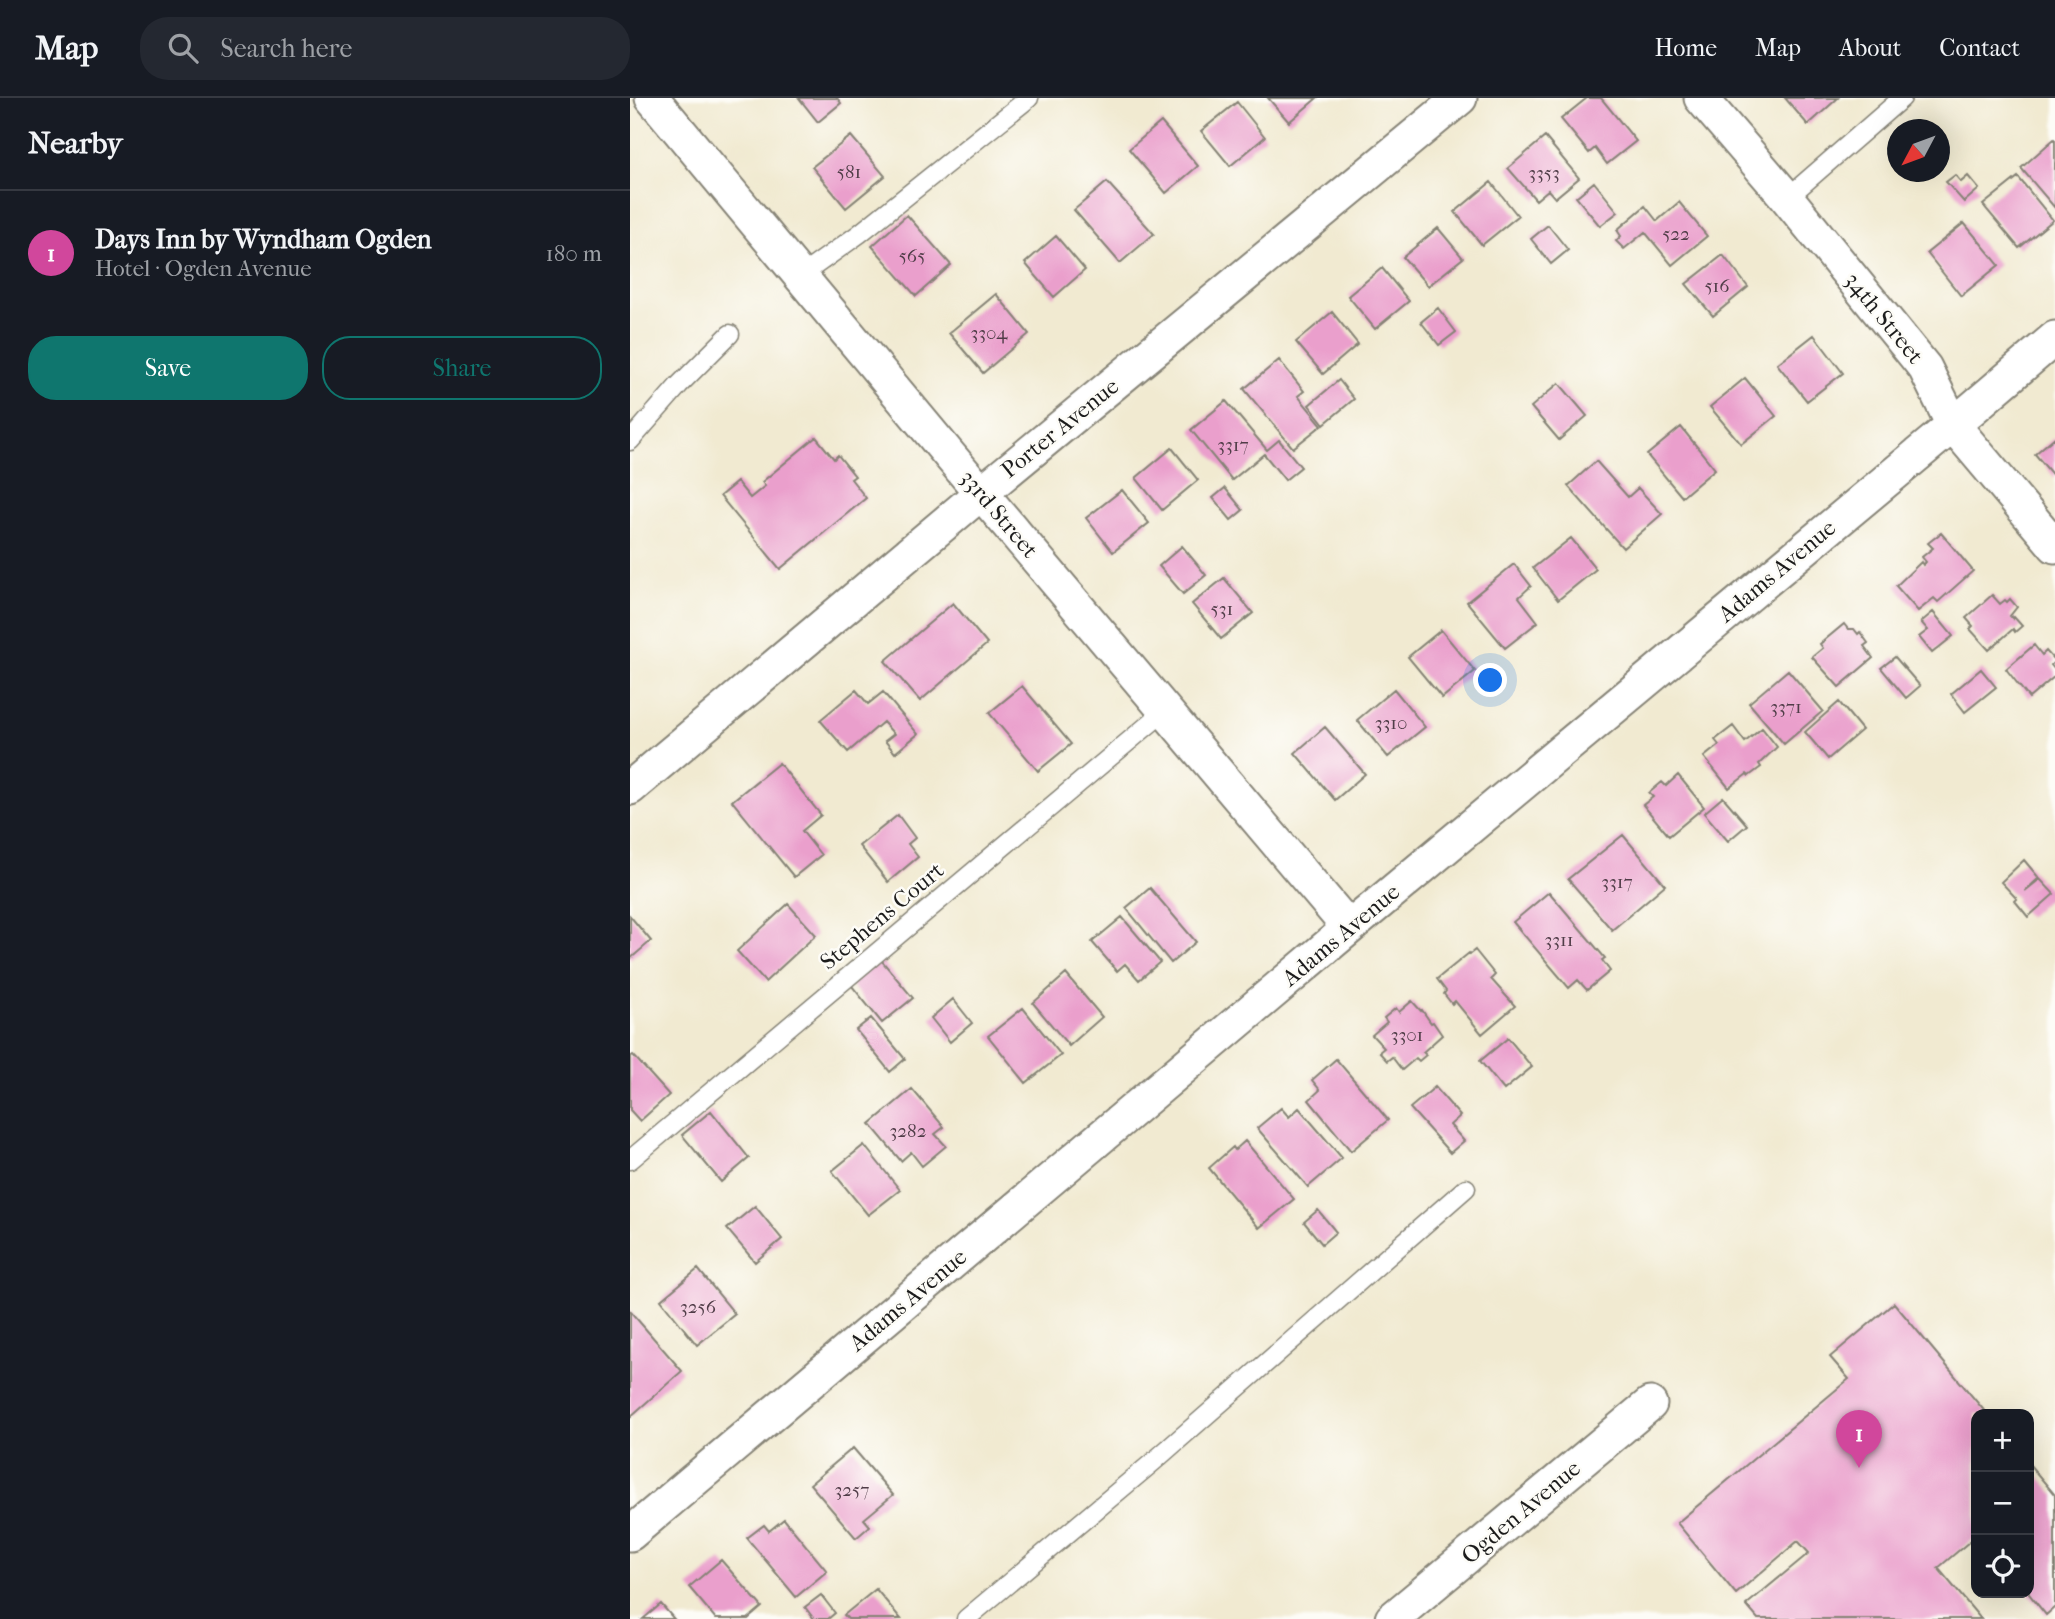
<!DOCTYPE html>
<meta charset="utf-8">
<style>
body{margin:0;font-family:"IM FELL French Canon",serif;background:#242831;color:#f1f3f6}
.controls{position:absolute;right:21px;bottom:21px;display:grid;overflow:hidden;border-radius:14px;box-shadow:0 7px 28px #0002}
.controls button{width:63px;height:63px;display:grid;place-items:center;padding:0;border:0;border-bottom:2px solid #363941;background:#171b24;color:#f1f3f6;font:35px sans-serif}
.compass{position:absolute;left:1257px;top:21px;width:63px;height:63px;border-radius:50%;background:#171b24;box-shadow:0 7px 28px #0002;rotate:229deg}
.you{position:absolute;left:861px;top:583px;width:24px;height:24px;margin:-18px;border:5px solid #fff;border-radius:50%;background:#1a73e8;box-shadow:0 0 0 10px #1a73e833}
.badge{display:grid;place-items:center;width:46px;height:46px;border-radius:50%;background:#0f766e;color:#fff;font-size:23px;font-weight:700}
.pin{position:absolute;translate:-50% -58px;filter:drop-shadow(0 2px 4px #0008)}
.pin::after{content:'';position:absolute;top:37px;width:24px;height:21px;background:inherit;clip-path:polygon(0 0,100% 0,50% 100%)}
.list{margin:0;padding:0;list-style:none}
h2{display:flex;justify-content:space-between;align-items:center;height:91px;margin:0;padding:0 28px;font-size:30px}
h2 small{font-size:23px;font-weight:400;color:#9ea1a6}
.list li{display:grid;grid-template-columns:46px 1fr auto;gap:21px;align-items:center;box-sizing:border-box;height:126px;padding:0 28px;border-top:2px solid #363941}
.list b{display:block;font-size:26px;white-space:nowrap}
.list p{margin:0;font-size:23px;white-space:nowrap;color:#9ea1a6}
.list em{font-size:23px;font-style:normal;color:#9ea1a6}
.actions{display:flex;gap:14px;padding:21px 28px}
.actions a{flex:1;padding:16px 0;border:2px solid #0f766e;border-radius:28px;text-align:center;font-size:24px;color:#0f766e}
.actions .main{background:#0f766e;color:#fff}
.icon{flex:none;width:38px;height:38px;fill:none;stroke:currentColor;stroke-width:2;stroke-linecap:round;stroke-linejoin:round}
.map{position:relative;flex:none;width:1425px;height:1521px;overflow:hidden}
header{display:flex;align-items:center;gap:42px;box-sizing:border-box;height:98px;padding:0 35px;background:#171b24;border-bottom:2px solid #363941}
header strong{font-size:33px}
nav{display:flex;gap:38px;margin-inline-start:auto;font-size:24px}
.search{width:490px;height:63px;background:#242831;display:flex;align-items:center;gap:18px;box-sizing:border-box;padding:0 24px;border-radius:28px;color:#9ea1a6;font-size:26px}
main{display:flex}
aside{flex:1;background:#171b24}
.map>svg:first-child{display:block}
</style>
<header>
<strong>Map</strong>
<div class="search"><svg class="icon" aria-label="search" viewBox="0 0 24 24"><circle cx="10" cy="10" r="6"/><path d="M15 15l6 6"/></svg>Search here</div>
<nav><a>Home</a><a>Map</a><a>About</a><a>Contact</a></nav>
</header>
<main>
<aside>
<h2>Nearby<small></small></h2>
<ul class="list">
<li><span class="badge" style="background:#d1479c">1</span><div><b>Days Inn by Wyndham Ogden</b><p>Hotel · Ogden Avenue</p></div><em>180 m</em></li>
</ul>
<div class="actions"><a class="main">Save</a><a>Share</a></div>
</aside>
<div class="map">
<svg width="1425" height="1521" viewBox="0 0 1425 1521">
<rect width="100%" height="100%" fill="#fdfcf7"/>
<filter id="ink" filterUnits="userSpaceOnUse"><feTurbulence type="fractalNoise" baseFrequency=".0143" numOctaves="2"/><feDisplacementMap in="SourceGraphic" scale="14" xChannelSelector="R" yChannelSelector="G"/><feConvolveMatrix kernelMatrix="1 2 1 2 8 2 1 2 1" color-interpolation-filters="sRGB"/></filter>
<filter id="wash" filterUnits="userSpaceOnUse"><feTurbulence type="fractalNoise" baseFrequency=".00686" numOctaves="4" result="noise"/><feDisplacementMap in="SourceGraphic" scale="28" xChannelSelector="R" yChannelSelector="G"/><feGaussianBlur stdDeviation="1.57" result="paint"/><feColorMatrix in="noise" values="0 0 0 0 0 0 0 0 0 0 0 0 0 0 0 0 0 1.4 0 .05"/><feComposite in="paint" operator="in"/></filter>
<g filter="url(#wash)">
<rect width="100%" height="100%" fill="#f1ead1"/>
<g id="blocks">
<path fill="#ea9fcc" d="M169 0H207L211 5 188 24Z
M638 0H687L659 24Z
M957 0H971L1006 43 977 66 965 50 959 55 931 21Z
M1155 0H1208L1178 27Z
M607 4 635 39 600 68 571 33Z
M531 24 568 68 536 95 499 51Z
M221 38 255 78 216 110 182 69Z
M915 39 949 80 925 100 918 92 906 102 878 70Z
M1424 41 1425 42V110L1391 70Z
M1325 77 1331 84 1338 78 1349 91 1334 104 1316 84Z
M1388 79 1423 122 1389 150 1353 107Z
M477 84 524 136 490 165 444 112Z
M861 84 888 118 852 147 825 114Z
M964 84 988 114 970 128 946 99Z
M1049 104 1077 138 1042 167 1015 134 994 151 986 143 991 138 987 132 1015 108 1027 123Z
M277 117 321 167 286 198 242 148Z
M1334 125 1369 167 1331 198 1297 155Z
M918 127 938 152 921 166 901 141Z
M808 130 833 160 798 188 773 159Z
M426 138 455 172 424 199 395 165Z
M1093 157 1118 189 1083 218 1056 186Z
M752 170 779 203 745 231 718 198Z
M366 196 399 236 353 275 319 235Z
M808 210 826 234 809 247 791 224Z
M702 214 728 246 693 276 666 244Z
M1184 237 1213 275 1177 303 1147 266Z
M649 262 674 293 668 298 692 327 663 350 614 291Z
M1115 280 1146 318 1111 346 1080 309Z
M709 282 724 301 694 326 679 307Z
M929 285 957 318 929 342 901 309Z
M596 303 637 352 649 342 671 369 655 382 634 356 602 382 561 332Z
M1051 329 1085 371 1052 399 1017 357Z
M186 339 204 361 208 357 225 378 221 381 236 400 150 471 90 398 107 384 120 400 135 388 132 384Z
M1425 339V380L1405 356Z
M542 350 568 382 532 412 506 380Z
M966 363 998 399 1008 390 1032 416 993 450 938 388Z
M595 390 613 412 601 422 583 400Z
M492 392 519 425 483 454 456 420Z
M1311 435 1343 473 1308 504 1304 500 1288 513 1266 488 1291 464 1293 467 1296 464 1292 459 1303 450 1298 445Z
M941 440 966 471 928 502 903 470Z
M552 448 576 477 553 496 529 468Z
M884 466 901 488 889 499 908 524 875 550 837 504Z
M594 480 623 515 591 541 562 506Z
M1362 497 1370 506 1375 502 1377 504 1380 501 1387 509 1380 518 1383 521 1384 519 1392 528 1385 534 1383 531 1359 552 1340 531 1343 528 1336 520Z
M323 505 357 546 290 603 255 563Z
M1303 514 1323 538 1302 555 1289 539 1298 532 1291 524Z
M1214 526 1218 531H1224L1228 536 1230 534 1238 545 1234 548 1243 560 1209 589 1182 559 1193 550 1190 546Z
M811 532 845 573 812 600 778 559Z
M1404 547 1412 557 1416 553 1425 563 1421 567 1425 572V578L1399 600 1376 571Z
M1265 559 1290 588 1276 600 1251 570Z
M1351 571 1366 589 1335 614 1321 596Z
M1158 572 1193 613 1154 646 1119 605Z
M392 588 441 646 408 673 359 615Z
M764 591 795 629 758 659 727 622Z
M226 592 238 606 253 594 288 636 265 655 255 643 264 636 253 624 218 654 190 622Z
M1209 604 1232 632 1198 661 1175 634Z
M1103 628 1115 644 1132 630 1147 649 1129 666 1131 669 1119 678 1117 676 1099 690 1074 659 1089 647 1085 642Z
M695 629 735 676 705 702 665 655Z
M149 665 191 717 172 733 191 757 164 779 102 703Z
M1048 677 1074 709 1039 738 1013 707 1023 699 1019 695 1032 684 1036 688Z
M1093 699 1117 727 1098 743 1074 715Z
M268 717 285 740 278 746 288 759 258 784 229 748Z
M993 737 1035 787 982 832 938 781Z
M1394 762 1409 780 1395 793 1410 781 1424 796 1398 819 1385 803 1387 801 1371 784Z
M520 790 566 844 541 865 496 810Z
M919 794 975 860 972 862 980 873 957 892 948 882 939 890 883 824Z
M158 806 186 837 135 884 107 853Z
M0 818 21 843 0 861Z
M492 819 530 864 509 882 495 866 487 873 462 844Z
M845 852 865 877 861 881 885 908 852 936 825 903 822 906 814 896 816 893 807 881 839 855 840 856Z
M247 857 283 900 252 925 217 882Z
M436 876 472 919 439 948 403 905Z
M323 901 342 925 320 944 301 920Z
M782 903 791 913 792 912 801 925 803 924 812 937 793 954 796 957 789 963 786 960 772 972 762 959 757 963 749 954 754 950 742 937 757 924 754 920 766 910 769 914Z
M393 910 431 957 396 985 358 938Z
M241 920 275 961 260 974 226 932Z
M878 940 902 969 874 992 850 963Z
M3 957 39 997 10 1023 0 1012V959Z
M706 961 758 1022 721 1053 679 1002 690 992 682 982Z
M805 989 830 1018 820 1027 834 1043 820 1055 780 1010Z
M282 991 314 1029 305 1036 316 1048 292 1068 281 1054 271 1063 240 1026Z
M651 1010 659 1019 669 1010 712 1060 678 1089 627 1030Z
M81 1013 119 1060 91 1084 52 1037Z
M615 1043 664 1101 629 1130 579 1070 603 1049 605 1052Z
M234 1047 270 1092 238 1117 202 1073Z
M125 1108 152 1141 125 1164 97 1131Z
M688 1112 706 1134 692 1146 674 1124Z
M68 1171 105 1216 67 1247 31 1202Z
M1264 1205 1357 1316H1346V1438L1308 1470 1351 1521H1128L1116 1507 1179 1455 1168 1443 1106 1496 1047 1425 1219 1281 1200 1259Z
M0 1213 52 1273 0 1319Z
M223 1350 263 1397 234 1421 240 1428 226 1440 180 1386Z
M1399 1366 1425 1397V1509L1416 1517 1399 1496Z
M154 1421 197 1473 166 1499 117 1440 134 1427 139 1433Z
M91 1462 132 1509 118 1521H86L59 1489Z
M246 1491 271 1521H218L214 1517Z
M191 1497 205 1515 198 1521H184L175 1509Z
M31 1506 44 1521H13Z"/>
</g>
</g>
<g filter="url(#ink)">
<use href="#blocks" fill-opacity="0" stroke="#868376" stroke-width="2"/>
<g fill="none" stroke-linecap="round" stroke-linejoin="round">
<defs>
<path id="service" d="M1157 100 1272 0
M169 179 229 136 399 0
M0 343 49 287 100 236
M0 1062 536 612
M336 1521 523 1364 836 1090"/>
<path id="minor" d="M22 0 320 358 719 830
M1071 0 1157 100 1295 270 1323 327 1425 448
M0 690 351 395 830 0
M0 1436 719 830 1323 327 1425 240
M762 1521 1020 1306"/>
</defs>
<use href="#service" stroke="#868376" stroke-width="21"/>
<use href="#minor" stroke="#868376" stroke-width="37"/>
<use href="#service" stroke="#fff" stroke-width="18"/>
<use href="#minor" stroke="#fff" stroke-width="33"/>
</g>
</g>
<g text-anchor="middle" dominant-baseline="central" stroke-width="5" stroke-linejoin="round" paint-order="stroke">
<g font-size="19" fill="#503d48">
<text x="219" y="74">581</text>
<text x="914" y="75">3353</text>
<text x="1046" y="136">522</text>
<text x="282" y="158">565</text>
<text x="1087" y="188">516</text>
<text x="359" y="235">3304</text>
<text x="603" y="347">3317</text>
<text x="592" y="511">531</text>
<text x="1156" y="609">3371</text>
<text x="761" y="625">3310</text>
<text x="987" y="784">3317</text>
<text x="929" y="842">3311</text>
<text x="777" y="937">3301</text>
<text x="278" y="1033">3282</text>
<text x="68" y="1209">3256</text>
<text x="222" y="1392">3257</text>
</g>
<g font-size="23" fill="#1c1c1c" stroke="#fdfcf7">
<text transform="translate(1254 220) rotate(51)">34th Street</text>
<text transform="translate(430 330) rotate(-39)">Porter Avenue</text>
<text transform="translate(369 416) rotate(50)">33rd Street</text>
<text transform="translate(1147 473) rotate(-40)">Adams Avenue</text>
<text transform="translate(252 818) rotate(-40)">Stephens Court</text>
<text transform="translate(711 837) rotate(-40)">Adams Avenue</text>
<text transform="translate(278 1202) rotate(-40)">Adams Avenue</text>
<text transform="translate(891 1414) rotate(-40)">Ogden Avenue</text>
</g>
</g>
</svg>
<div class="controls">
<button>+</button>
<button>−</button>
<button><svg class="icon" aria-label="locate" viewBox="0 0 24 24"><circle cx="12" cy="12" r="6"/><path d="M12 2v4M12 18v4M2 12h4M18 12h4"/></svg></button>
</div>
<svg class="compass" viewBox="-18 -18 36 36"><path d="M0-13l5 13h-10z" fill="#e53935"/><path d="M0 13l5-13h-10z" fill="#9ea1a6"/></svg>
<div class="you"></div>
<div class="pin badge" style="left:1229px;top:1370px;background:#d1479c">1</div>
</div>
</main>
